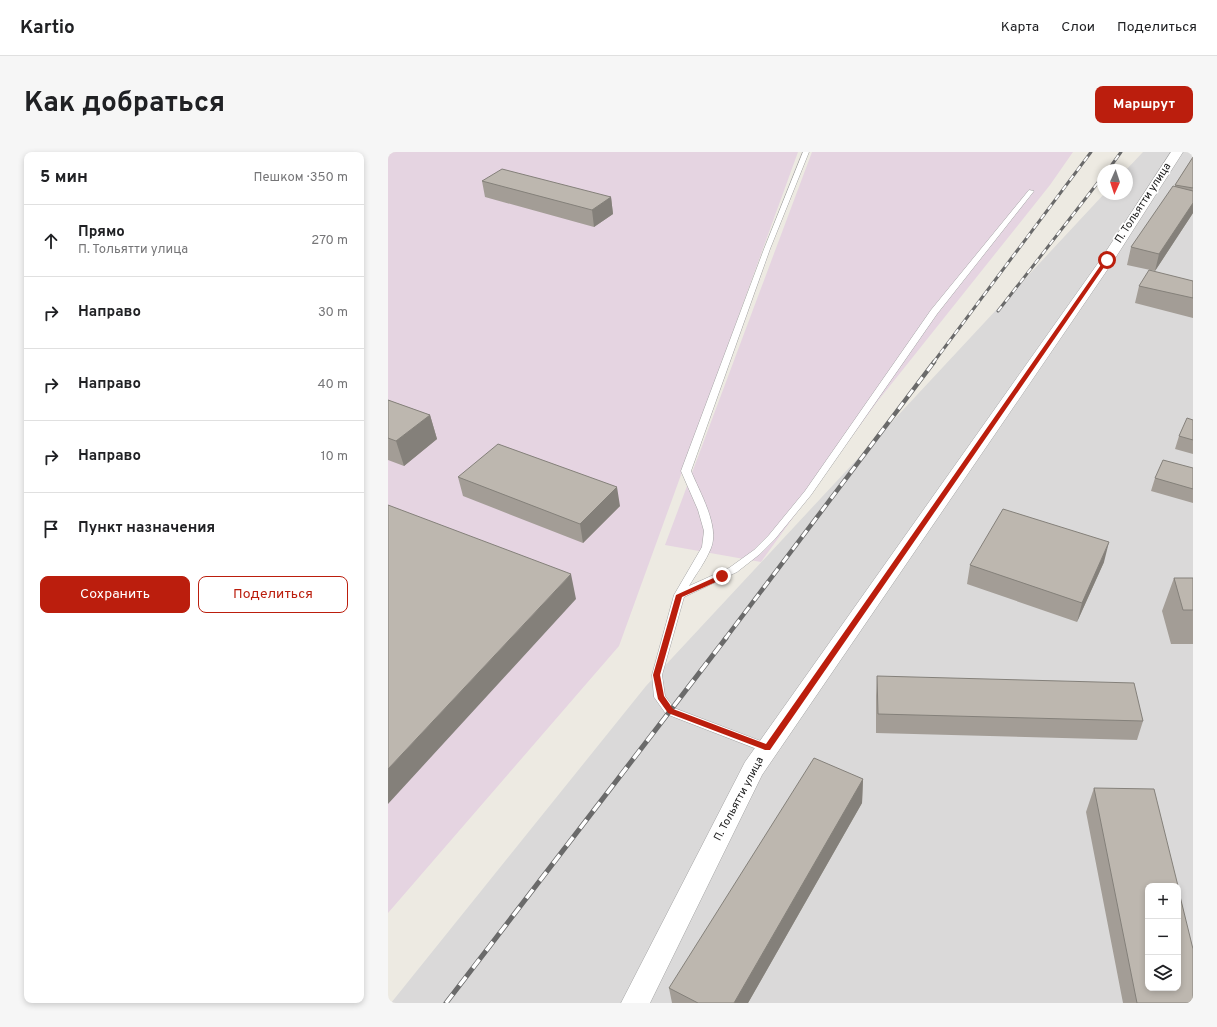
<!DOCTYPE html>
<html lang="ru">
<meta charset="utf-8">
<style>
body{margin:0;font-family:Overpass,sans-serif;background:#f6f6f6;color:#202124}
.controls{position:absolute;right:12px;bottom:12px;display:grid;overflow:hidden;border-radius:8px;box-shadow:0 2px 6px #0003}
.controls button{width:36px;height:36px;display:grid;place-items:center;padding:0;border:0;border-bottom:1px solid #e0e0e0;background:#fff;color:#202124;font:20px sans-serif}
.compass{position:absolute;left:709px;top:12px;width:36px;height:36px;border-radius:50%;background:#fff;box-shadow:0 2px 6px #0003;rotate:183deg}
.stop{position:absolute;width:12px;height:12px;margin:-9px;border:3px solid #bb1e0d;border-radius:50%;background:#fff}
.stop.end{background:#bb1e0d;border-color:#fff;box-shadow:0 1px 4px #0008}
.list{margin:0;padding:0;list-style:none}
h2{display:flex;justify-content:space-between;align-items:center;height:52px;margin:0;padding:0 16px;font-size:17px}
h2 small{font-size:13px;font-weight:400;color:#757577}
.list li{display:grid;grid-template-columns:26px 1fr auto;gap:12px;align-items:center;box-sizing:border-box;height:72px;padding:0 16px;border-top:1px solid #e0e0e0}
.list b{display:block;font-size:15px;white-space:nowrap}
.list p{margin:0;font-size:13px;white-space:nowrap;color:#757577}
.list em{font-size:13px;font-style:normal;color:#757577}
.actions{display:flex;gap:8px;padding:12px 16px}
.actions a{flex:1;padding:9px 0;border:1px solid #bb1e0d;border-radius:8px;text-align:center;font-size:14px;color:#bb1e0d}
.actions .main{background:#bb1e0d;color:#fff}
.icon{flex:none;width:22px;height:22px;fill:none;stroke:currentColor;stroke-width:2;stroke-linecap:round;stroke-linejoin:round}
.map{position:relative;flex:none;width:805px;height:851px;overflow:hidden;border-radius:8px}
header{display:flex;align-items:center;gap:24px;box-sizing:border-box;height:56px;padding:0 20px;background:#fff;border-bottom:1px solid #e0e0e0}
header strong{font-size:19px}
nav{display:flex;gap:22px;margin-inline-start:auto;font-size:14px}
.intro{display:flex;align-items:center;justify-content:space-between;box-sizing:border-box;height:96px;padding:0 24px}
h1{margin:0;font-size:28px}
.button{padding:10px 18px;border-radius:8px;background:#bb1e0d;color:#fff;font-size:14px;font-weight:700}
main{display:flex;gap:24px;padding:0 24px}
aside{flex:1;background:#fff;border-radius:8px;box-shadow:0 2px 6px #0003}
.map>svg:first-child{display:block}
</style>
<header>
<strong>Kartio</strong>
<nav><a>Карта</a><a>Слои</a><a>Поделиться</a></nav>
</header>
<div class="intro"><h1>Как добраться</h1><a class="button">Маршрут</a></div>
<main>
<aside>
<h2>5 мин<small>Пешком · 350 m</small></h2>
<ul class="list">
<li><svg class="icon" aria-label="ahead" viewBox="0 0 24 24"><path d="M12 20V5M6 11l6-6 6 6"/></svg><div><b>Прямо</b><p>П. Тольятти улица</p></div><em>270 m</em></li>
<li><svg class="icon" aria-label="right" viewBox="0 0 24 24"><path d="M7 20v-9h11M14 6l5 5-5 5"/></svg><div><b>Направо</b></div><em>30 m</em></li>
<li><svg class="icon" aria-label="right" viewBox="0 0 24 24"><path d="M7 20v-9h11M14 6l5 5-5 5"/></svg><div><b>Направо</b></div><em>40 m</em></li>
<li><svg class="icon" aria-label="right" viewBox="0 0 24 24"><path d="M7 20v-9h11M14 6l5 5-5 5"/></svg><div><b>Направо</b></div><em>10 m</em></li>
<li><svg class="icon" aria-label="arrive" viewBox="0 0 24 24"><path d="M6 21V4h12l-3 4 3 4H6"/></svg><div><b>Пункт назначения</b></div></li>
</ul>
<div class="actions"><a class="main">Сохранить</a><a>Поделиться</a></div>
</aside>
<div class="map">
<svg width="805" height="851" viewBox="0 0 805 851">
<rect width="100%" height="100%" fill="#edeae2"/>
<path fill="#dad9d9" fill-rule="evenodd" d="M755 0H805V851H3L258 534 716 42H739L738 18ZM760 734H790V836H760Z"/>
<path fill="#e5d4e1" d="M0 0H410L231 494 0 761Z
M424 0H685L662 33 489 250 373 410 277 393Z"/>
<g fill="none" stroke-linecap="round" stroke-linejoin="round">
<defs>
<path id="lane" d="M415 0H421L382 97 303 319C311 339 332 374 323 396 318 409 308 422 301 434L341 416 366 398 381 383 417 339 543 158 641 38 646 39 549 162 423 343 387 387 372 402 349 420 296 445 274 523 277 544 286 556 383 593 385 596 383 599 379 601 278 562 266 545 264 523 286 443 314 395 316 379 310 358 293 319 376 97Z"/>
<path id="street" d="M783 0H795L726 108 374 623 262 851H233L357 610 713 107Z"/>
</defs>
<use href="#lane" stroke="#a3a3a3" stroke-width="1"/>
<use href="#street" stroke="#a3a3a3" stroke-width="1"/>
<use href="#lane" fill="#fff" fill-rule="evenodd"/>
<use href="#street" fill="#fff" fill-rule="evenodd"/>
<defs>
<path id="rail-far2" d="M720 18 733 0
M610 159 715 24
M545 211 703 0"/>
<path id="rail-far1" d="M337 487 546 210"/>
<path id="rail" d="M58 851 338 486"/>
</defs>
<use href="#rail-far2" stroke="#6a6a6a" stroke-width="3"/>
<use href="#rail-far1" stroke="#6a6a6a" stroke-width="4.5"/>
<use href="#rail" stroke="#6a6a6a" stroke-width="5"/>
<use href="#rail-far2" stroke="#fff" stroke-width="2" stroke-dasharray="6" stroke-linecap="butt"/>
<use href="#rail-far1" stroke="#fff" stroke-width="3" stroke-dasharray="8" stroke-linecap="butt"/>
<use href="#rail" stroke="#fff" stroke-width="3.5" stroke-dasharray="11" stroke-linecap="butt"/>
</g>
<path fill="#a39d96" d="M805 5V61L767 119 739 113 743 95 787 35V33Z
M94 29 223 45 225 62 206 75 97 45Z
M805 129V166L747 151 751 134Z
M0 248 42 263 49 287 16 314 0 308Z
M805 268V302L787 297 791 284Z
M805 316V351L763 339 767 326Z
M70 325 232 354 195 391 75 344Z
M716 410 689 470 579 432 582 413Z
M786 426H805V492H783L774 459Z
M489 524 755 569 749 588 488 581V544Z
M475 627 474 651 360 851H284L281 836Z
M706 636 805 851H735L698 660Z"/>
<path fill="#84807a" d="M223 45 225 62 206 75 204 58Z
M805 51V61L767 119 771 102Z
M42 263 49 287 16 314 8 289Z
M229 335 232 354 195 391 192 372Z
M721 390 716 410 689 470 694 451Z
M183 422 188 447 0 652V617Z
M475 627 474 651 360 851H346Z"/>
<path fill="#bdb7af" stroke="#84807a" d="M805 5V36L787 33Z
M114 17 223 45 204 58 94 29Z
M785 34 805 39V51L771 102 743 95Z
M761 118 805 129V146L751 134Z
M0 248 42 263 8 289 0 286Z
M799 266 805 268V288L791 284Z
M110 292 229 335 192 372 70 325Z
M775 308 805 316V337L767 326Z
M0 353 183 422 0 617Z
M615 357 721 390 694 451 582 413Z
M786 426H805V458H795Z
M489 524 746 531 755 569 490 562Z
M426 606 475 627 346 851H310L281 836Z
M706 636 766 637 790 734H760V836H790V736L805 797V851H749Z"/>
<path fill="#bb1e0d" d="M717 107 721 108 382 598H377L280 561 270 547 265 523 288 443 332 423H337V426L294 445 272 523 276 544 285 557 378 592Z"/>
<g text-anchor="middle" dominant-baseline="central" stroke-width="3.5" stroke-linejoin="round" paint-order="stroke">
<g font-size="11" fill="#1c1c1c" stroke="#fff">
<text transform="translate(755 51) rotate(-57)">П. Тольятти улица</text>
<text transform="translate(351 647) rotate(-62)">П. Тольятти улица</text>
</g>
</g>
</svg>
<div class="controls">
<button>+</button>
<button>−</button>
<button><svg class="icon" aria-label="layers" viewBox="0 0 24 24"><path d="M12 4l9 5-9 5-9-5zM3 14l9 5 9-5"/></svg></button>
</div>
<svg class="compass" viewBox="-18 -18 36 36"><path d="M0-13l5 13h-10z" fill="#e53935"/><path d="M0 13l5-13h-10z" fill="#757577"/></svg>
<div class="stop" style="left:719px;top:108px"></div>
<div class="stop end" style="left:334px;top:424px"></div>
</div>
</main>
